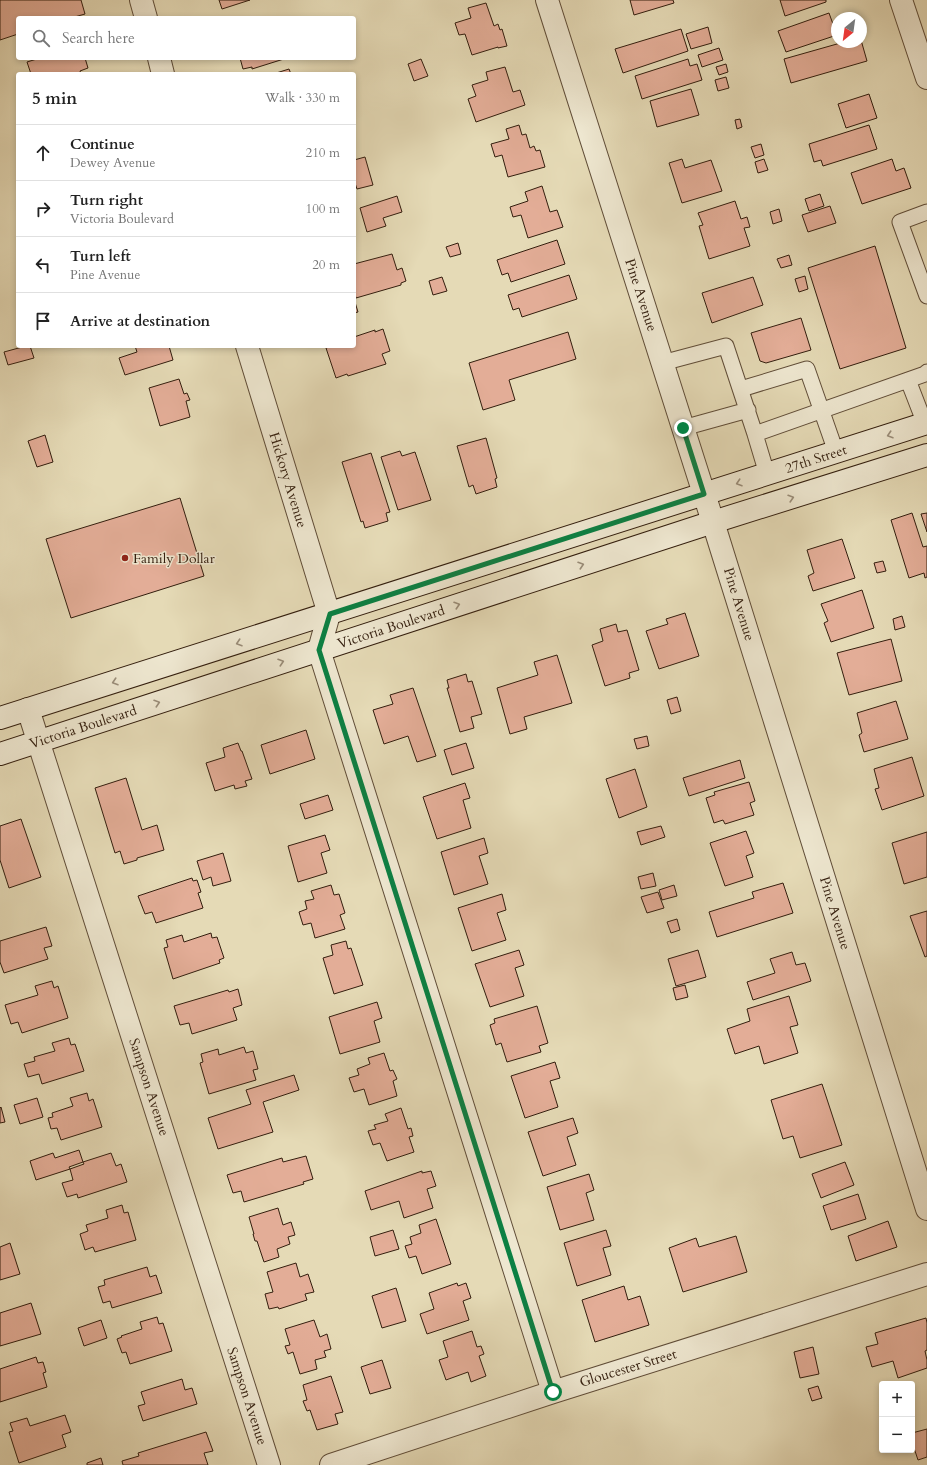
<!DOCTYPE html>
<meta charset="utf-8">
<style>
body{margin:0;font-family:Cardo,serif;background:#f6f6f6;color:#222}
.controls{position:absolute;right:12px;bottom:12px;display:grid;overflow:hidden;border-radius:4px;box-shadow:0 2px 6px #0003}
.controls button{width:36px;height:36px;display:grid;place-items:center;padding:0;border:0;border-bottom:1px solid #e0e0e0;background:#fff;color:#222;font:20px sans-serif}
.compass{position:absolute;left:831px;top:12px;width:36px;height:36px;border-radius:50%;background:#fff;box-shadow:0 2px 6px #0003;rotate:209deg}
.stop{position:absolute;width:12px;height:12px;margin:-9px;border:3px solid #0b8043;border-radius:50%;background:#fff}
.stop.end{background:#0b8043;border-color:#fff;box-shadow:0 1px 4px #0008}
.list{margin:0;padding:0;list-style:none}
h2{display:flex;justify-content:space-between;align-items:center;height:52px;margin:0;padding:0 16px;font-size:17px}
h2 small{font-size:13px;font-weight:400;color:#767676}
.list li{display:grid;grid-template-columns:26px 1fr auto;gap:12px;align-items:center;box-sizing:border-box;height:56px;padding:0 16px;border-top:1px solid #e0e0e0}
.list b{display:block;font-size:15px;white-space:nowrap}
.list p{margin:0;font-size:13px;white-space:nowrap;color:#767676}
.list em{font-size:13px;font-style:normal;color:#767676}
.icon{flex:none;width:22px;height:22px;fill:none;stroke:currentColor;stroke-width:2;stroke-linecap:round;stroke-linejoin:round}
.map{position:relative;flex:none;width:927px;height:1465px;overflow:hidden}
.search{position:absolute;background:#fff;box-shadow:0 2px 6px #0003;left:16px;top:16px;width:340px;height:44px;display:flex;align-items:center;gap:10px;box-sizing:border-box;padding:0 14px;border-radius:4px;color:#767676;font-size:15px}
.panel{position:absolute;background:#fff;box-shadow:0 2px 6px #0003;left:16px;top:72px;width:340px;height:276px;border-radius:4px}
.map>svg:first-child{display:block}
</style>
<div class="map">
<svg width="927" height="1465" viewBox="0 0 927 1465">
<rect width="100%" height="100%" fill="#e5dab6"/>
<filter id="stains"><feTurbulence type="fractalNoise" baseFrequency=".005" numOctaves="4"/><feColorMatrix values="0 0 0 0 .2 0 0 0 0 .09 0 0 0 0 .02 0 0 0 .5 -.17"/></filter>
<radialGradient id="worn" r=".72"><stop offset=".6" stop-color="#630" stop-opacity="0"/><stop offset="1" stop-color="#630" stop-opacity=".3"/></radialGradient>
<path fill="#e3ad97" stroke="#331e0e" d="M0 0H81L85 14 71 18H18V34L0 40Z
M219 0H250L222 9Z
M630 0H673L674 3 634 15Z
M780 0H826V2L785 16Z
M486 3 494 26 498 24 500 30 502 29 507 46 498 48V47L472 55 465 34 459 35 455 23 471 18 468 8Z
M829 13 837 35 786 52 778 31Z
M708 27 712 43 691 49 686 34Z
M681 29 688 51 623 73 615 49Z
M861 40 867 61 791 83 784 59 844 42H861Z
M719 48 723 60 702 67 698 55Z
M40 58H85L88 68 80 71 81 74H31L27 62Z
M240 58H287L252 69V67L243 69Z
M421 59 428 76 414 81 408 64Z
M688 59 690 66 697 64 702 80 642 99 635 76Z
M726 64 728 72 719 75 716 67Z
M505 67 513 92 520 90 525 105 476 122 468 99 476 96 472 85 488 80 486 72Z
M289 69 291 74H273Z
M726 77 729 88 718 91 715 80Z
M691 89 699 115 657 127 650 101Z
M869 94 877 118 846 128 838 104Z
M740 119 742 127 737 129 735 120Z
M519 125 522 135 526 134 530 148 534 146 536 151 540 150 545 167 508 177 502 155 495 157 491 144 509 139 506 129Z
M869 125 877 149 823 166 821 160 814 162 809 144Z
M761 144 764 155 755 158 751 147Z
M365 157 373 185 357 189 354 180V160Z
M682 159 685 168 711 160 722 191 682 203 669 163Z
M764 159 768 170 758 173 755 162Z
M892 159 896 171 904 168 911 188 862 204 851 173Z
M542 186 550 212 557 210 563 227 528 238 521 215 513 217 510 207 528 201 525 192Z
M820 194 824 206 809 211 805 199Z
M397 196 402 212 383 218 386 226 367 232 360 208Z
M735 201 741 219 747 217 750 227 744 228 750 246 709 259 699 226 703 225 698 213Z
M830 206 836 223 808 232 802 215Z
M779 209 782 221 773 224 770 212Z
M557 240 565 264 511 282 508 273 502 275 497 260Z
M458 243 461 254 450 257 446 247Z
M875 246 906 348 840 369 808 268Z
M392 254 397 270 402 268 406 281 401 283V285L356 298 355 294 354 295V264Z
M789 255 792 265 781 268 777 259Z
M569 275 577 299 522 317 519 308 513 310 508 295Z
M805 276 808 289 799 292 795 279Z
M442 277 447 291 433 295 429 281Z
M753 277 763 305 712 323 702 293Z
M354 299 358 312 354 313Z
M801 318 811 350 766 363 760 361 751 333Z
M383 329 390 351 382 354 386 364 348 376 347 374 336 378 326 348 333 346H354V337L375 330V332Z
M568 332 576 359 509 380 515 400 483 410 469 363Z
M26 346H30L34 358 8 365 4 352Z
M135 346H169L173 360 125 375 119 358 137 352Z
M179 379 184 394 187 393 190 400 186 401 190 417 160 426 149 388Z
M45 435 53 462 37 467 28 441Z
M486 438 497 478 495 479 497 487 476 494 473 485 469 487 457 446Z
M400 451 402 456 415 452 431 500 398 510 381 457Z
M371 453 390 512 386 513 388 521 365 528 363 521 361 522 342 462Z
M180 498 204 576 71 618 46 539Z
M912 513 923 547 927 546V577L925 578 924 573 909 578 891 520Z
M927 513V532L921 514Z
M842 539 855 578 813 591 808 576 814 573 807 550Z
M883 561 886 571 877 573 874 563Z
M862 590 874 628 831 642 824 623 828 621 821 604Z
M685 613 699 656 659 669 646 631 668 624 666 619Z
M902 616 905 627 895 630 893 619Z
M616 624 618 632 627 630 639 670 629 673 630 678 605 686 592 645 603 641 600 629Z
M891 639 902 681 849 695 837 653Z
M557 655 572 703 524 717 527 729 510 734 497 688 538 675 534 662Z
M466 674 468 682 472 681 482 714 471 717 474 728 460 732 447 688H449L447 680Z
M413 688 436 756 417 762 408 736 384 744 373 710 393 704 390 695Z
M677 697 681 711 671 714 667 700Z
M896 701 908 739 864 752 859 735 862 733 857 713Z
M306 730 315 759 270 774 261 745Z
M647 736 649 746 637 749 634 739Z
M238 743 241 751H242L252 779 245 781 247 786 235 789 234 785 215 791 206 763 225 757 223 748Z
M466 743 474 768 452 775 444 750Z
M912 757 924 796 882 810 875 789 879 788 874 769Z
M740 760 745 778 689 796 683 778Z
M635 769 647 807 619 818 606 779Z
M126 778 142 830 157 825 164 850 137 858V860L124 864 120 851 115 853 95 788Z
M749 782 755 801 750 803 754 815 725 824 723 820 714 823 706 798 715 795 714 792Z
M465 783 470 798 463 800 471 828 437 839 423 797Z
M328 795 333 810 305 819 300 804Z
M21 819 41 877 9 888 0 860V826Z
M661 826 665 837 641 845 637 832Z
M746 831 754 853 746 856 753 877 725 886 710 843Z
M927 832V877L904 884 892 843Z
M325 835 330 850 321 853 327 873 298 882 288 846Z
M484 838 488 853 479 856 488 884 454 895 441 852Z
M223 853 231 881 213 886 211 877 203 880 197 861Z
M653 873 656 886 641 889 638 877Z
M192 878 193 881 197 880 201 892 198 893 203 908 156 923 152 912 145 914 138 896Z
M783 883 793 913 717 937 709 912 754 898 752 892Z
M331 885 334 895 339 894 345 913 340 915 345 929 315 938 311 923 303 925 299 912 307 909 305 901 314 899 311 891Z
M674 885 677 896 662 900 659 890Z
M658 892 664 908 647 913 641 897Z
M502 894 506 910 497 913 506 940 472 951 458 908Z
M927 911V956L925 957 910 916Z
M677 919 680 930 671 933 667 922Z
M46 927 52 946 44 948 48 959 4 973 0 962V941Z
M211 933 212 938 217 937 224 958 219 960 220 963 173 979 164 948 168 947 166 940 182 935 184 942Z
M346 941 348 949 351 948 363 985 334 994 323 958 333 955 331 945Z
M519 950 524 965 515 968 524 996 490 1007 475 964Z
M698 950 706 977 676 986 668 959Z
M792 952 796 965 805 963 811 981 753 1000 747 982 775 973 770 959Z
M52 981 54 988 58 986 68 1018 22 1033 18 1022 11 1024 5 1005 38 995 35 986Z
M685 985 688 997 676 1000 673 988Z
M238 989 242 1005 233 1008 237 1020 192 1034 189 1023 180 1025 174 1006 228 990 229 992Z
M789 996 798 1025 790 1027 798 1053 764 1064 759 1046 735 1054 727 1029 750 1021 747 1009Z
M377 1002 382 1018 374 1021 380 1042 340 1054 329 1017Z
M537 1006 548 1043 539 1046 541 1052 507 1062 501 1043 496 1045 490 1025 495 1023 494 1019Z
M69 1038 71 1045 75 1044 84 1071 42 1084 39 1074 28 1077 24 1064 35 1061 34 1057 55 1051 52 1043Z
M244 1047 246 1053 253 1051 258 1069 253 1070 256 1080 209 1094 200 1063 203 1062 201 1054 218 1049 219 1055Z
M384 1053 390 1071 393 1070 397 1079 393 1081 397 1096 369 1105 364 1089 354 1092 349 1078 359 1075 357 1069 370 1064 368 1058Z
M555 1062 560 1078 550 1081 558 1107 525 1118 511 1076Z
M294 1075 299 1090 263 1102 273 1132 218 1149 208 1118 251 1104 246 1090Z
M822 1084 842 1145 800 1158 793 1136 783 1139 771 1100Z
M87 1093 89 1101 93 1099 102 1127 61 1140 57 1128 51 1129 48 1118 53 1117 52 1113 73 1106 70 1098Z
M37 1098 43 1117 20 1124 14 1105Z
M1 1107 5 1122 0 1123V1108Z
M401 1108 408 1129 411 1128 413 1136 409 1137 414 1152 387 1161 380 1143 373 1145 368 1131 376 1129 374 1125 388 1121 385 1114Z
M573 1118 578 1133 567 1137 576 1165 543 1176 528 1132Z
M79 1150 83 1162 69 1167 70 1169 36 1180 30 1161 53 1153 55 1158Z
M111 1153 116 1166 121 1164 127 1182 78 1198 77 1194 67 1197 62 1183 73 1180 70 1169 84 1164 83 1162Z
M306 1156 313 1179 303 1182 304 1184 244 1202 241 1191 233 1193 227 1175 282 1158 283 1162Z
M845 1162 854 1185 821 1198 812 1174Z
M422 1171V1173L431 1171 436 1186 427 1189 433 1208 404 1218 399 1201 371 1210 365 1191Z
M589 1174 594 1190 586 1193 594 1220 560 1230 547 1187Z
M858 1194 866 1219 831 1230 823 1206Z
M122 1205 124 1213 128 1212 136 1240 95 1252 93 1247 85 1250 80 1234 88 1231 86 1225 108 1218 106 1210Z
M278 1208 283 1225 291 1222 295 1235 288 1237 290 1244 277 1249 279 1257 264 1262 257 1241H255L253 1234H254L249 1217Z
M436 1219 451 1264 422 1274 416 1256 409 1258 405 1246 412 1244 410 1237 421 1233 419 1225Z
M888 1221 897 1247 856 1261 848 1236Z
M393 1230 399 1249 375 1256 370 1237Z
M606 1230 611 1246 603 1248 611 1275 577 1286 564 1243Z
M736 1236 747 1272 683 1292 669 1248 696 1238 699 1247Z
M10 1243 20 1274 0 1280V1247Z
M296 1263 300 1277 308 1274 314 1292 305 1294 307 1300 279 1309 278 1307 269 1309 265 1294 273 1292 267 1272Z
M147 1267 150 1277 156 1275 162 1293 112 1308 110 1301 103 1303 98 1287 105 1285 104 1280Z
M457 1283 458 1286 466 1283 471 1298 463 1301 469 1320 427 1334 420 1314 434 1309 429 1293Z
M624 1286 628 1300 640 1296 649 1325 595 1342 582 1300Z
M396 1288 406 1321 382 1328 372 1296Z
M31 1303 41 1334 0 1346V1313Z
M157 1317 159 1324 163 1323 172 1351 130 1364 126 1352 122 1353 117 1339 122 1337 121 1336 142 1329 140 1322Z
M926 1318 927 1323V1350L925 1351 927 1360V1368L898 1378 893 1361 872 1367 866 1347 878 1344 875 1333Z
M101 1320 107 1338 84 1346 78 1328Z
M314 1320 320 1337 327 1334 331 1349 324 1351 326 1357 315 1360 317 1369 300 1374 293 1352 288 1354 285 1346 290 1345 285 1329Z
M472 1331 477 1347 481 1346 484 1354 479 1356 486 1376 471 1382 468 1372 446 1380 439 1360 448 1357 443 1341Z
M813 1347 819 1374 800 1378 794 1352Z
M36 1357 38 1363 43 1362 46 1372 43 1373 47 1387 0 1402V1369Z
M382 1360 391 1388 370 1394 361 1367Z
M331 1376 343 1412 335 1414 338 1424 317 1430 310 1410 307 1411 303 1401 307 1400 303 1385Z
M182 1379 185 1390 192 1388 197 1404 143 1421 138 1406 145 1404 141 1392Z
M818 1386 822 1398 812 1401 808 1389Z
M65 1415 71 1432 62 1435 66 1447 19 1463 9 1432 13 1431 10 1423 27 1418 30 1426Z
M927 1429V1457L918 1460 912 1442V1433Z
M206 1432 213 1451 204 1453 208 1465H123L122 1461 139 1456 138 1453Z
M101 1458 103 1465H87V1463Z"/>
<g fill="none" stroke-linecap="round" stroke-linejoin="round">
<defs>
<path id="lane" d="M927 212 900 222 927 296
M662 363 726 346 755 434 925 374 927 372
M908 380 925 424
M741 389 807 369 836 452
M683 428 748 410
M755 434 767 474"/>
<path id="street" d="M141 0 146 18
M547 0 713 522 927 1209
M901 0 927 78
M159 58 163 74
M247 346 329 614 319 650 553 1392
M28 709 269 1465
M331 1465 553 1392 927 1274"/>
<path id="secondary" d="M0 718 927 423
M0 754 713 522 927 455"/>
</defs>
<use href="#lane" stroke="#604d38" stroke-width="17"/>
<use href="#street" stroke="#604d38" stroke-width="24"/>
<use href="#secondary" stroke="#331e0e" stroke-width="24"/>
<use href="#lane" stroke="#eee7d0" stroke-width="15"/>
<use href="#street" stroke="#eee7d0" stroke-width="22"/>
<use href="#secondary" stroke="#eee7d0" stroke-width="22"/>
</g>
<defs><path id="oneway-chevron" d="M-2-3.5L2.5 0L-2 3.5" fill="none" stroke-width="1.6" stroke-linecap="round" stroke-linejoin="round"/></defs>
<g stroke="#9a8d79">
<use href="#oneway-chevron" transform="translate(890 435) rotate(162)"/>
<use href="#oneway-chevron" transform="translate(739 483) rotate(162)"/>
<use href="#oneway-chevron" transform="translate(791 498) rotate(-17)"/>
<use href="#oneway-chevron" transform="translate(581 565) rotate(-18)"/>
<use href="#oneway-chevron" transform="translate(457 605) rotate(-18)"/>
<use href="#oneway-chevron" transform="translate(239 643) rotate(162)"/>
<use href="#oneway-chevron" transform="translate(281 662) rotate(-18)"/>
<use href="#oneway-chevron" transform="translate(115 682) rotate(162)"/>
<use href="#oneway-chevron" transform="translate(157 703) rotate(-18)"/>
</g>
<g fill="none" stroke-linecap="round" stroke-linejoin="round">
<path stroke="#0b8043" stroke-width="5" d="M553 1392 319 650 330 614 704 494 683 428"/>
</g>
<circle fill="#8f2418" stroke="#eee7d0" stroke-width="1.5" cx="125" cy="558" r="4"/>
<g text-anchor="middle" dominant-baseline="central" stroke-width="3" stroke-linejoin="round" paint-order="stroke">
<g font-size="14" fill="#331e0e" stroke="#eee7d0">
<text transform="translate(641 295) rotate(72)">Pine Avenue</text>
<text transform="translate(816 459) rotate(-18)">27th Street</text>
<text transform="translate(288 480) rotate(73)">Hickory Avenue</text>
<text transform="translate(739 604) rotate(73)">Pine Avenue</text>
<text transform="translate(391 627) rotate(-18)">Victoria Boulevard</text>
<text transform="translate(83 727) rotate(-18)">Victoria Boulevard</text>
<text transform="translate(835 913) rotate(73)">Pine Avenue</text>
<text transform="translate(149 1087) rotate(72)">Sampson Avenue</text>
<text transform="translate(628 1368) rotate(-17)">Gloucester Street</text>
<text transform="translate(247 1396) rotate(72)">Sampson Avenue</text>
</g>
<g font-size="14" fill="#331e0e" stroke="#eee7d0" text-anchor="start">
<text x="133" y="558">Family Dollar</text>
</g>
</g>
<rect width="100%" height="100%" filter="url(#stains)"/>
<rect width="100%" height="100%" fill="url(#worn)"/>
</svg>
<div class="controls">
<button>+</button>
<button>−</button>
</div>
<svg class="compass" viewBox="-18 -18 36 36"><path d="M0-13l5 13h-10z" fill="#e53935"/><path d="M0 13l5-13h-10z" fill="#767676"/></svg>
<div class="stop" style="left:553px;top:1392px"></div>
<div class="stop end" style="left:683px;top:428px"></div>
<div class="search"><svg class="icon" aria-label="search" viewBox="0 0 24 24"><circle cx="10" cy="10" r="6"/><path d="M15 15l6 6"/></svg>Search here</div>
<section class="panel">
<h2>5 min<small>Walk · 330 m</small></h2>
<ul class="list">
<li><svg class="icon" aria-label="ahead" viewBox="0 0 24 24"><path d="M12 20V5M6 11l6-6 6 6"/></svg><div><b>Continue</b><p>Dewey Avenue</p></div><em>210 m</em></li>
<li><svg class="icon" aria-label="right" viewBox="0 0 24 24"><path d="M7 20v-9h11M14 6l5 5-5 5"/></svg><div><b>Turn right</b><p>Victoria Boulevard</p></div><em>100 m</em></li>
<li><svg class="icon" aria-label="left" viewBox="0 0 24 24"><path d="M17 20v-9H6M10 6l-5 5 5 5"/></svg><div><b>Turn left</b><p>Pine Avenue</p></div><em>20 m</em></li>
<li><svg class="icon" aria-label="arrive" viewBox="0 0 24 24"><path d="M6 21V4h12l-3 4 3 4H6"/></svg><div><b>Arrive at destination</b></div></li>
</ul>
</section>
</div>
